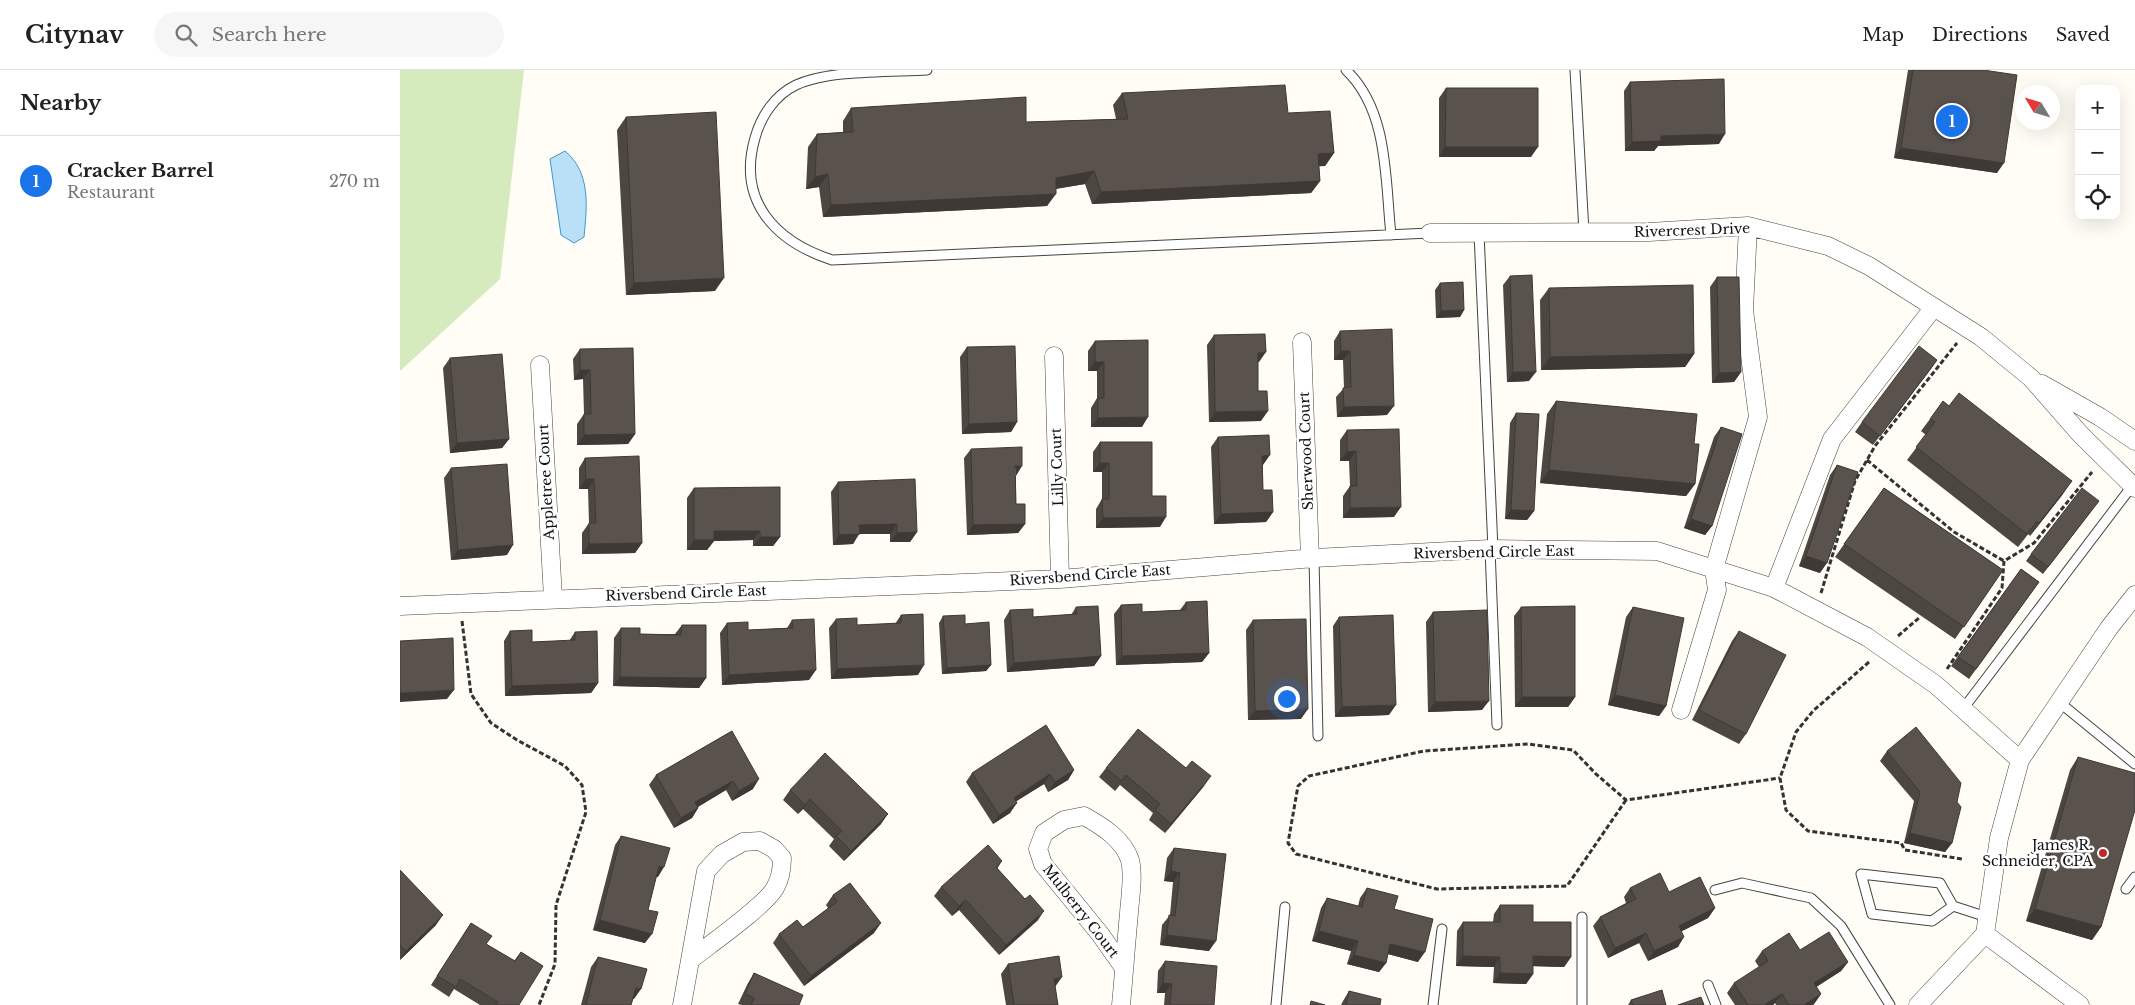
<!DOCTYPE html>
<meta charset="utf-8">
<style>
body{margin:0;font-family:"Libre Baskerville",serif;background:#f6f6f6;color:#222}
.controls{position:absolute;right:15px;top:15px;display:grid;overflow:hidden;border-radius:10px;box-shadow:0 5px 20px #0002}
.controls button{width:45px;height:45px;display:grid;place-items:center;padding:0;border:0;border-bottom:1px solid #e0e0e0;background:#fff;color:#222;font:25px sans-serif}
.compass{position:absolute;left:1615px;top:15px;width:45px;height:45px;border-radius:50%;background:#fff;box-shadow:0 5px 20px #0002;rotate:308deg}
.you{position:absolute;left:886px;top:628px;width:18px;height:18px;margin:-12px;border:4px solid #fff;border-radius:50%;background:#1a73e8;box-shadow:0 0 0 8px #1a73e833}
.badge{display:grid;place-items:center;width:32px;height:32px;border-radius:50%;background:#1a73e8;color:#fff;font-size:16px;font-weight:700}
.pin{position:absolute;translate:-50% -50%;border:2px solid #fff;box-shadow:0 1px 5px #0006}
.list{margin:0;padding:0;list-style:none}
h2{display:flex;justify-content:space-between;align-items:center;height:65px;margin:0;padding:0 20px;font-size:21px}
h2 small{font-size:16px;font-weight:400;color:#767676}
.list li{display:grid;grid-template-columns:32px 1fr auto;gap:15px;align-items:center;box-sizing:border-box;height:90px;padding:0 20px;border-top:1px solid #e0e0e0}
.list b{display:block;font-size:19px;white-space:nowrap}
.list p{margin:0;font-size:16px;white-space:nowrap;color:#767676}
.list em{font-size:16px;font-style:normal;color:#767676}
.icon{flex:none;width:28px;height:28px;fill:none;stroke:currentColor;stroke-width:2;stroke-linecap:round;stroke-linejoin:round}
.map{position:relative;flex:none;width:1735px;height:935px;overflow:hidden}
header{display:flex;align-items:center;gap:30px;box-sizing:border-box;height:70px;padding:0 25px;background:#fff;border-bottom:1px solid #e0e0e0}
header strong{font-size:24px}
nav{display:flex;gap:28px;margin-inline-start:auto;font-size:18px}
.search{width:350px;height:45px;background:#f6f6f6;display:flex;align-items:center;gap:12px;box-sizing:border-box;padding:0 18px;border-radius:28px;color:#767676;font-size:19px}
main{display:flex}
aside{flex:1;background:#fff}
.map>svg:first-child{display:block}
</style>
<header>
<strong>Citynav</strong>
<div class="search"><svg class="icon" aria-label="search" viewBox="0 0 24 24"><circle cx="10" cy="10" r="6"/><path d="M15 15l6 6"/></svg>Search here</div>
<nav><a>Map</a><a>Directions</a><a>Saved</a></nav>
</header>
<main>
<aside>
<h2>Nearby<small></small></h2>
<ul class="list">
<li><span class="badge">1</span><div><b>Cracker Barrel</b><p>Restaurant</p></div><em>270 m</em></li>
</ul>
</aside>
<div class="map">
<svg width="1735" height="935" viewBox="0 0 1735 935">
<rect width="100%" height="100%" fill="#fffdf5"/>
<path fill="#d5ebbd" d="M0 0H124L100 209 0 301Z"/>
<path fill="#b9e0f7" stroke="#3f96cf" d="M165 81C191 103 187 136 184 167L174 173 161 165 150 89Z"/>
<g fill="none" stroke-linecap="round" stroke-linejoin="round">
<defs>
<path id="lane" d="M527 0C490 2 428 0 396 15 375 25 361 46 355 68 337 130 374 171 432 190L1030 163
M946 0C989 41 985 110 991 165
M1175 0 1184 162
M1079 163 1093 479
M1090 479 1097 655
M914 488 918 666
M1659 632 1735 694
M1563 639 1732 416
M1461 804 1540 813 1553 836 1532 851 1472 844Z
M1726 819 1735 807
M1315 820 1342 813 1411 828 1441 856 1490 935
M1553 836 1587 847
M1182 847V935
M1308 915 1316 935
M876 935 885 837
M1033 935 1042 859"/>
<path id="street" d="M1030 163 1249 162 1348 156 1428 176 1469 196 1581 267 1631 308 1681 365 1735 418
M902 272 910 489
M654 286 660 509
M140 295 153 528
M1642 314 1700 347 1735 371
M1374 518 1432 369 1534 237
M0 536 660 509 914 488 1090 479 1257 481 1374 518 1467 567 1536 615 1620 690 1599 768 1585 864 1518 935
M1281 640 1317 520 1314 499 1358 347 1344 240 1348 156
M1620 690 1709 558 1735 525
M1585 864 1680 935
M282 935 306 801 322 784 343 772 360 771 374 779 382 788C382 799 381 808 375 818 365 836 309 875 290 890
M721 935C724 904 726 874 729 843 730 827 734 806 730 790 723 769 702 756 684 746L664 750 644 763 638 779 643 794 700 864 724 898"/>
</defs>
<use href="#lane" stroke="#444" stroke-width="11"/>
<use href="#street" stroke="#444" stroke-width="19"/>
<path stroke="#333" stroke-width="3" stroke-dasharray="5 2.5" stroke-linecap="butt" d="M1467 390 1554 462 1604 491
M1421 523 1455 411 1475 376 1557 273
M62 551 71 624 91 653 117 670 165 696 182 715 186 742 156 835 155 894 139 935
M1498 566 1520 547
M1469 592 1413 641 1396 662 1380 708 1386 740 1408 761 1501 773 1505 780 1562 789
M1547 599 1602 518 1604 491 1634 473 1692 402
M1226 730 1167 816 1037 819 896 784 888 773 898 716 909 706 1024 681 1128 674 1173 680 1196 704 1226 730 1380 708"/>
<use href="#lane" stroke="#fff" stroke-width="9"/>
<use href="#street" stroke="#fff" stroke-width="18"/>
</g>
<path fill="#4d4742" d="M1508 0H1583L1597 103 1494 88Z
M1230 12 1319 74 1258 76 1254 81H1225L1224 21Z
M1046 18 1131 87H1039V28Z
M722 23 888 43 934 83 925 96H919L920 111 911 123 692 134 685 114 656 119 647 136 423 147 419 117 406 119 408 77 417 64 443 62V51L451 38 626 52 716 49 713 35Z
M226 47 315 221 226 225 217 60Z
M1110 206 1129 311 1107 312 1103 215Z
M1317 207 1341 302 1334 312 1312 313 1310 217Z
M1040 213 1064 240 1060 247 1036 248 1035 220Z
M1149 218 1294 284 1285 297 1141 300 1140 230Z
M940 261 987 345 937 347 936 327 944 318 943 290H934V271Z
M814 265 859 292H858V321L861 351 809 352 807 275Z
M695 271 742 357H691V338L697 328V301H688V281Z
M567 277 617 352 611 362 562 364 560 287Z
M180 279 235 364 228 374 177 375V354L184 344 183 309 174 310 173 289Z
M50 288 109 369 102 378 50 383 43 298Z
M1537 290 1473 375 1455 362 1462 352Z
M1156 331 1294 374 1295 414 1286 426 1140 413 1147 344Z
M1549 336 1663 424 1630 466 1628 464 1618 477 1507 390 1526 365 1521 361 1530 349Z
M1116 343 1134 441 1127 450 1105 449 1110 353Z
M1321 357 1312 456 1305 465 1284 458 1314 367Z
M947 360 994 447 943 448V426L950 416 949 391H940V370Z
M818 367 863 395V420L873 442 866 452 814 454 811 377Z
M700 372 752 426 760 457 696 458V439L702 429V402H693V382Z
M571 379 616 406V434L625 454 618 463 567 465 564 388Z
M185 388 242 473 235 483 182 484V463L189 453 188 419H179V398Z
M1437 395 1420 503 1399 496 1430 405Z
M51 398 107 485 51 490 44 408Z
M438 412 517 462 510 472H490V464H459L453 474 433 475 431 422Z
M294 418 380 467 373 476H353V470L314 471 307 480H287V428Z
M1484 418 1603 500 1555 569 1435 487Z
M1699 431 1643 504 1626 491 1631 484Z
M1621 499 1639 512 1569 609 1551 596Z
M786 532 809 583 802 592 716 595 714 544 721 535 742 542 780 540Z
M676 537 701 586 694 596 607 602 604 550 610 540 633 547 671 545Z
M1121 537 1175 627 1168 637H1115L1114 546Z
M1233 537 1266 636 1259 646 1208 635 1226 547Z
M1033 542 1082 640 1028 642 1026 552Z
M501 545 518 605 431 609 429 558 436 549 457 555 495 554Z
M543 546 565 554 591 595 586 601 542 604 539 553Z
M939 547 989 645 935 647 933 556Z
M392 550 409 610 322 615 320 563 327 553 348 560 387 558Z
M853 550 901 649 848 650 846 560Z
M282 555 306 608 299 618 213 616 214 568 221 558 240 564H275Z
M110 561 132 572 169 571 175 562 198 613 191 623 105 626 104 571Z
M1339 561 1346 664 1339 674 1292 650 1332 571Z
M332 661 353 719 332 731 326 720 298 737V738L292 748 274 758 249 715 256 705Z
M1487 681 1557 732 1552 773 1545 782 1504 773 1514 731 1480 691Z
M1678 687 1701 857 1692 870 1626 851 1670 700Z
M706 698 804 716 765 763 749 750 753 743 720 715 715 721 699 707Z
M674 700 668 710 648 722 644 714 616 731 610 743 593 754 566 712 572 703Z
M390 720 481 754 444 791 429 776 434 769 403 739 398 744 383 730Z
M221 766 258 807H256L248 840 245 873 193 860 215 775Z
M774 778 809 881 760 875 762 855 770 845 773 812 764 811 767 788Z
M602 791 597 799 625 829 638 850 599 885 559 840 552 846 534 826 541 817Z
M0 800 36 855 0 890Z
M967 818 994 839 1018 892 988 884 986 893 979 902 947 894 951 881 912 871 921 838 927 828 958 836 960 828Z
M1230 818 1269 822 1315 838 1308 848 1282 861 1278 877 1248 891 1239 873 1208 888 1193 856 1200 847 1226 833 1224 827Z
M433 825 474 863 404 916 373 873 379 864 403 857 428 838 426 835Z
M1100 835 1133 852 1171 887 1164 897 1133 896V904L1126 914 1093 913 1094 897 1056 896 1057 861 1063 852H1093L1094 844Z
M71 853 86 874 114 891 121 882 119 935H80L54 919 49 927 31 915Z
M1400 880 1448 892 1441 901 1416 917 1421 924 1414 934 1413 935H1376L1375 933 1373 935H1335L1327 923 1334 913 1359 897 1355 891 1362 881Z
M198 887 234 929H233L231 935H181L191 897Z
M765 891 814 935H764L765 923H757L758 901Z
M608 894 655 917 658 935H606L601 904Z
M354 903 399 935H342L338 934 348 913Z
M949 921 980 935H941L943 931Z
M1231 930 1266 935H1228Z"/>
<path fill="#3f3936" d="M1325 64 1319 74 1258 76 1254 81H1225L1232 72 1261 66Z
M1045 77H1138L1131 87H1039Z
M1501 78 1604 93 1597 103 1494 88Z
M934 83 925 96 909 97 918 84Z
M694 101 685 114 647 120 656 108Z
M428 104 419 117 406 119 415 107Z
M920 111 911 123 692 134 701 122Z
M656 124 647 136 423 147 431 135Z
M324 208 315 221 226 225 234 213Z
M1064 240 1060 247 1036 248 1041 241Z
M941 281H950L943 290H934Z
M866 282 859 292H851L858 283Z
M1294 284 1285 297 1141 300 1150 287Z
M1537 290 1531 299 1473 375 1480 366Z
M695 292H704L697 301H688Z
M180 300H190L183 309 174 310Z
M1113 302H1136L1129 311 1107 312Z
M1341 302 1334 312 1312 313 1319 303Z
M994 336 987 345 937 347 944 337Z
M868 341 861 351 809 352 815 342Z
M748 347 742 357H691L698 348Z
M617 352 611 362 562 364 569 354Z
M235 364 228 374 177 375 184 365Z
M109 369 102 378 50 383 57 373Z
M956 381 949 391H940L947 382Z
M870 385 863 395H855L862 386Z
M700 393H709L702 402H693Z
M615 396H622L616 406Z
M1149 400 1295 414 1286 426 1140 413Z
M186 409H194L188 419H179Z
M1672 411 1663 424 1630 466 1639 453Z
M1001 437 994 447 943 448 950 438Z
M1111 440 1134 441 1127 450 1105 449Z
M873 442 866 452 814 454 821 444Z
M766 447 760 457 696 458 703 448Z
M1291 449 1312 456 1305 465 1284 458Z
M1637 451 1628 464 1618 477 1627 464Z
M497 454 490 464H459L453 474 433 475 439 465 459 455Z
M625 454 618 463 567 465 573 455Z
M314 461H360L353 470 314 471 307 480H287L294 470Z
M517 462 510 472H490L497 463Z
M360 467H380L373 476H353Z
M242 473 235 483 182 484 189 474Z
M113 475 107 485 51 490 58 480Z
M1406 486 1427 493 1420 503 1399 496Z
M809 583 802 592 716 595 722 586Z
M701 586 694 596 607 602 614 593Z
M524 595 518 605 431 609 437 599Z
M591 595 586 601 542 604 547 598Z
M416 600 409 610 322 615 329 605Z
M220 607 306 608 299 618 213 616Z
M198 613 191 623 105 626 112 616Z
M54 620 47 629 0 632V623Z
M1215 625 1266 636 1259 646 1208 635Z
M1122 627H1175L1168 637H1115Z
M1089 631 1082 640 1028 642 1035 632Z
M996 635 989 645 935 647 942 637Z
M908 639 901 649 848 650 855 641Z
M674 700 668 710 648 722 655 712Z
M650 704 644 714 607 737 614 728Z
M811 706 804 716 765 763 771 754Z
M359 709 353 719 332 731 339 721Z
M333 711 326 720 289 742 295 732Z
M410 729 403 739 398 744 405 735Z
M617 733 610 743 593 754 599 745Z
M298 738 292 748 274 758 281 748Z
M488 744 481 754 444 791 451 781Z
M1510 763 1552 773 1545 782 1504 773Z
M259 796 264 797 258 807 252 806Z
M771 801 780 803 773 812 764 811Z
M566 830 559 840 552 846 559 836Z
M1315 838 1308 848 1272 866 1279 856Z
M1635 839 1701 857 1692 870 1626 851Z
M644 841 638 850 599 885 606 875Z
M43 845 36 855 0 890 6 881Z
M200 850 252 864 245 873 193 860Z
M481 853 474 863 404 916 411 906Z
M919 861 958 871 951 881 912 871Z
M1246 863 1239 873 1208 888 1215 878Z
M767 865 816 871 809 881 760 875Z
M1284 867 1278 877 1248 891 1254 881Z
M990 874 1025 882 1018 892 984 883Z
M954 885 986 893 979 902 947 894Z
M1063 886 1100 887 1094 897 1056 896Z
M1133 886 1171 887 1164 897 1126 896Z
M1448 892 1441 901 1407 923 1414 913Z
M1100 903 1133 904 1126 914 1093 913Z
M662 907 655 917 654 909Z
M763 913 772 914 765 923H757Z
M236 918 241 919 234 929 229 928Z
M1382 924 1375 933 1373 935H1364Z
M1421 924 1414 934 1413 935H1404Z"/>
<path fill="#5a524d" stroke="#3f3936" d="M1513 0H1583L1617 5 1604 93 1501 78Z
M1324 9 1325 64 1261 66V71L1232 72 1230 12Z
M885 15 888 43 930 41 934 83 918 84 920 111 701 122 694 101 656 108V124L431 135 428 104 415 107 417 64 453 62 451 38 626 27V52L728 49 722 23Z
M1046 18H1138V77H1045Z
M316 42 324 208 234 213 226 47Z
M1132 205 1136 302H1113L1110 206Z
M1317 207H1339L1341 302 1319 303Z
M1063 212 1064 240 1041 241 1040 213Z
M1293 215 1294 284 1150 287 1149 218Z
M992 259 994 336 944 337 943 318 951 317 950 281H941L940 261Z
M865 264 866 282 858 283V321H867L868 341 815 342 814 265Z
M748 270V347L698 348V328H704V292H695V271Z
M615 276 617 352 569 354 567 277Z
M1519 276 1537 290 1480 366 1462 352Z
M233 278 235 364 184 365V344H191L190 300H180V279Z
M102 284 109 369 57 373 50 288Z
M1559 323 1672 411 1639 453 1637 451 1627 464 1516 377 1535 352 1530 349 1543 331 1549 336Z
M1156 331 1297 344 1294 374H1299L1295 414 1149 400Z
M1116 343 1139 344 1134 441 1111 440Z
M1321 357 1342 364 1312 456 1291 449Z
M999 359 1001 437 950 438V416H957L956 381 947 382V360Z
M869 365 870 385 862 386 863 420H872L873 442 821 444 818 367Z
M700 372H752V426H766V447L703 448 702 429H709V393H700Z
M622 377V396H615L616 434H625V454L573 455 571 379Z
M239 386 242 473 189 474V453H196L194 409H186L185 388Z
M107 394 113 475 58 480 51 398Z
M1437 395 1458 402 1427 493 1406 486Z
M515 409 517 462 497 463V454L459 455 460 464 439 465 438 412Z
M380 417V467H360V461H314V470H294V418Z
M1484 418 1603 500 1564 557 1444 474Z
M1682 418 1699 431 1648 497 1631 484Z
M1621 499 1639 512 1576 599 1558 587Z
M807 531 809 583 722 586 721 535 742 534V542L786 540V532Z
M698 536 701 586 614 593 610 540 633 539V547L677 544 676 537Z
M1175 536V627H1122L1121 537Z
M1233 537 1284 548 1266 636 1215 625Z
M1087 540 1089 631 1035 632 1033 542Z
M523 544 524 595 437 599 436 549 457 548V555L501 553V545Z
M565 545V554L589 552 591 595 547 598 543 546Z
M993 545 996 635 942 637 939 547Z
M414 549 416 600 329 605 327 553 348 552V560L393 558 392 550Z
M906 549 908 639 855 641 853 550Z
M282 555H306V608L220 607 221 558H240V564L281 565Z
M132 560V572L175 570V562L197 561 198 613 112 616 110 561Z
M1339 561 1386 585 1346 664 1299 640Z
M53 568 54 620 0 623V571Z
M646 655 674 700 655 712 650 704 614 728 617 733 599 745 572 703Z
M1516 657 1561 713 1557 732 1561 737 1552 773 1510 763 1520 722 1487 681Z
M738 659 786 698 792 691 811 706 771 754 755 740 760 734 726 705 722 711 706 698Z
M332 661 359 709 339 721 333 711 295 732 298 738 281 748 256 705Z
M425 683 488 744 451 781 436 766 442 761 410 729 405 735 390 720Z
M1678 687 1735 703V740L1701 857 1635 839Z
M221 766 270 778 264 797 259 796 248 840 258 842 252 864 200 850Z
M588 775 602 791 596 797 625 829 630 825 644 841 606 875 566 830 559 836 541 817Z
M774 778 826 784 816 871 767 865 769 845 775 846 780 803 771 801Z
M0 800 43 845 6 881 0 875Z
M1260 803 1269 822 1300 807 1315 838 1279 856 1284 867 1254 881 1246 863 1215 878 1200 847 1236 829 1230 818Z
M450 813 481 853 411 906 379 864 397 850 403 857 437 832 433 825Z
M967 818 998 826 994 839 1033 849 1025 882 990 874 986 893 954 885 958 871 919 861 927 828 962 837Z
M1100 835H1133V852H1171V887L1133 886V904L1100 903V887L1063 886V852H1100Z
M71 853 92 866 86 874 115 891 121 882 143 896 119 935H96L98 932 60 909 56 917 37 906Z
M1429 862 1448 892 1414 913 1421 924 1404 935H1389L1382 924 1364 935H1348L1334 913 1368 891 1362 881 1389 863 1400 880Z
M659 886 662 907 654 909 658 935H614L608 894Z
M198 887 247 899 241 919 236 918 231 935H186Z
M765 891 817 896 814 935H770L772 914 763 913Z
M354 903 403 925 399 935H351L354 928 345 924Z
M1262 920 1266 935H1233L1231 930Z
M949 921 981 929 980 935H946Z
M1301 927 1304 935H1278Z
M911 931 925 935H910Z"/>
<circle fill="#c4262e" stroke="#fff" stroke-width="2" cx="1703" cy="783" r="5"/>
<g text-anchor="middle" dominant-baseline="central" stroke-width="5" stroke-linejoin="round" paint-order="stroke">
<g font-size="14" fill="#111" stroke="#fff">
<text transform="translate(1292 160) rotate(-2)">Rivercrest Drive</text>
<text transform="translate(906 381) rotate(-92)">Sherwood Court</text>
<text transform="translate(657 397) rotate(-92)">Lilly Court</text>
<text transform="translate(146 412) rotate(-93)">Appletree Court</text>
<text transform="translate(1094 482) rotate(-1)">Riversbend Circle East</text>
<text transform="translate(690 505) rotate(-4)">Riversbend Circle East</text>
<text transform="translate(286 523) rotate(-2)">Riversbend Circle East</text>
<text transform="translate(681 841) rotate(52)">Mulberry Court</text>
</g>
<g font-size="14" fill="#111" stroke="#fff" text-anchor="end">
<text x="1693" y="775">James R.<tspan x="1693" dy="16">Schneider, CPA</tspan></text>
</g>
</g>
</svg>
<div class="controls">
<button>+</button>
<button>−</button>
<button><svg class="icon" aria-label="locate" viewBox="0 0 24 24"><circle cx="12" cy="12" r="6"/><path d="M12 2v4M12 18v4M2 12h4M18 12h4"/></svg></button>
</div>
<svg class="compass" viewBox="-18 -18 36 36"><path d="M0-13l5 13h-10z" fill="#e53935"/><path d="M0 13l5-13h-10z" fill="#767676"/></svg>
<div class="you"></div>
<div class="pin badge" style="left:1552px;top:51px">1</div>
</div>
</main>
